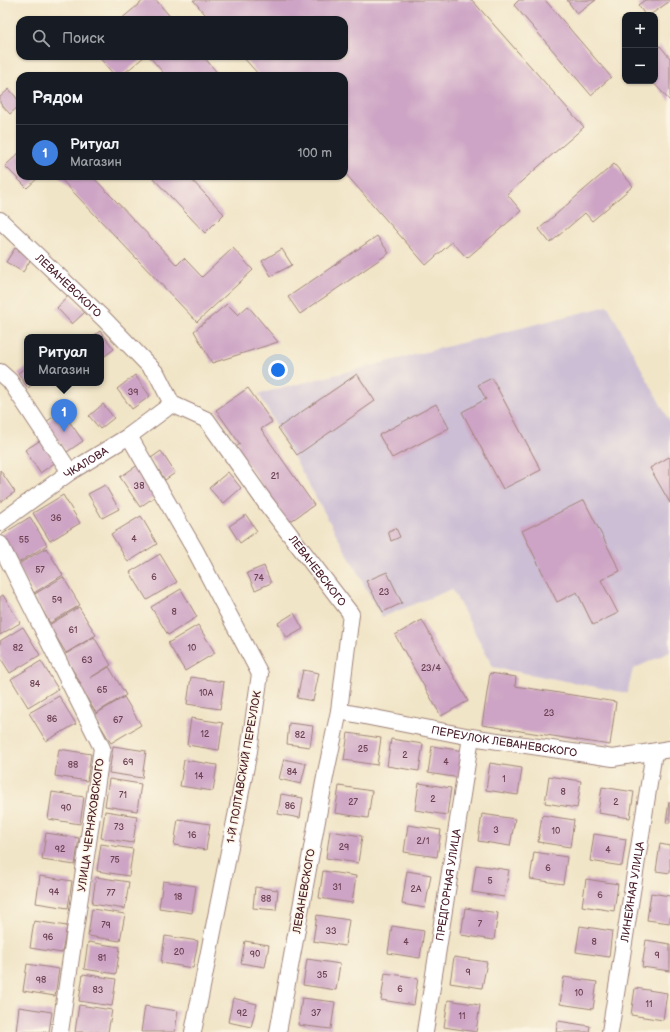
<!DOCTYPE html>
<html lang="ru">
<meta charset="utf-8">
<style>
body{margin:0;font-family:"Balsamiq Sans",sans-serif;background:#20242c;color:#f1f3f6}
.controls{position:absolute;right:12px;top:12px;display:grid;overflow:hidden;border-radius:8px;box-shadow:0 1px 3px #0004}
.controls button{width:36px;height:36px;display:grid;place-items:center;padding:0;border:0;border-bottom:1px solid #363941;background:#171b24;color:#f1f3f6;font:20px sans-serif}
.you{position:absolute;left:278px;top:370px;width:14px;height:14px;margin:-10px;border:3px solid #fff;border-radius:50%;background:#1a73e8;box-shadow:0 0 0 6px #1a73e833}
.badge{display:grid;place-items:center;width:26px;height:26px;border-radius:50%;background:#c8321e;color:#fff;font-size:13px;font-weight:700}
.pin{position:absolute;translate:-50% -33px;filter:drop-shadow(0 1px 2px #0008)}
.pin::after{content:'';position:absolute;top:21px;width:14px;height:12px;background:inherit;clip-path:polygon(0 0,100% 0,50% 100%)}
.popup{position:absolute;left:24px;top:334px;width:80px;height:52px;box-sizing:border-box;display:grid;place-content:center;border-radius:8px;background:#171b24;filter:drop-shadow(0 1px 3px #0005);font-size:13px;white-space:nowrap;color:#9ea1a6}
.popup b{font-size:15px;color:#f1f3f6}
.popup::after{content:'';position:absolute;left:50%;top:100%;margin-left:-8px;border:8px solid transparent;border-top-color:#171b24}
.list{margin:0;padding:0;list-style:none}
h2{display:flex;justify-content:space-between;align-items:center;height:52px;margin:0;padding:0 16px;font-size:17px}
h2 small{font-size:13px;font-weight:400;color:#9ea1a6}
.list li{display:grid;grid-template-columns:26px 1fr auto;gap:12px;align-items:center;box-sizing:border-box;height:56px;padding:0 16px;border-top:1px solid #363941}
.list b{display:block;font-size:15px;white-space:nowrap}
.list p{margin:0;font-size:13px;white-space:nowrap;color:#9ea1a6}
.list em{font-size:13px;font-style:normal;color:#9ea1a6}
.icon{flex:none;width:22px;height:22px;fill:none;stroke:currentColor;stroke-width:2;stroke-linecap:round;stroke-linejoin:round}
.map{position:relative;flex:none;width:670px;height:1032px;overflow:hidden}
.search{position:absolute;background:#171b24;box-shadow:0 1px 3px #0004;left:16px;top:16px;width:332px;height:44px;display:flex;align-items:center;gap:10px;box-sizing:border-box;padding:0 14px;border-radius:12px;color:#9ea1a6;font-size:15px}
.panel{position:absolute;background:#171b24;box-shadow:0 1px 3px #0004;left:16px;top:72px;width:332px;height:108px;border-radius:12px}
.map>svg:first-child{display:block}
</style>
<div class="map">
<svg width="670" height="1032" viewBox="0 0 670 1032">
<rect width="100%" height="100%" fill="#fcf5e5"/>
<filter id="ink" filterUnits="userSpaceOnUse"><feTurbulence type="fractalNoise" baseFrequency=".025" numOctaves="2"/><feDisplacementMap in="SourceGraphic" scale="8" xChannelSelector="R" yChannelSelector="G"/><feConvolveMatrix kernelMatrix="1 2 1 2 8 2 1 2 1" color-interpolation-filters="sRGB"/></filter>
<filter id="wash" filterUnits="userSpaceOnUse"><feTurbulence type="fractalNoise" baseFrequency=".012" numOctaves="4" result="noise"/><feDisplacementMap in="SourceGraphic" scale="16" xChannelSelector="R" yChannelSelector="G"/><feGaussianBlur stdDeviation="0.9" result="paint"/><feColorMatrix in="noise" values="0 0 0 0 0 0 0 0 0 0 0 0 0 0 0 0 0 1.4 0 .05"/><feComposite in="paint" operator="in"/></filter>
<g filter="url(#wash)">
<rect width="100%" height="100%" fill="#f1e5c7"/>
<path fill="#ccbed4" d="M608 306 670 422V652L633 669 627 693 493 667 452 589 382 617 259 394Z"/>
<g id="blocks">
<path fill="#cda4c5" d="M144 0H156L173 20H120Z
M193 0H472L584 127 507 194 521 211 467 258 452 242 426 265 344 172V76H260L242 56H344V20H210Z
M519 0H545L611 77 591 95 514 5Z
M567 0H596L577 14Z
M645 0H670V1L650 15H645L638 5Z
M660 46 670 58V101L652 81H655V50Z
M98 56H145L121 76H115Z
M149 56H203L220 76H166Z
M9 89 20 102V105L10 114 0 103V97Z
M20 152V176H40L27 188 5 166Z
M614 164 633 186 592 221 585 213 550 243 539 229Z
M58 176H92L177 265 184 258 202 277 233 248 253 270 197 322Z
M151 176H188L224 214 205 233Z
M377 236 389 253 300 314 288 297Z
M15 248 31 259 23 272 6 262Z
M282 249 292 265 271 276 262 261Z
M69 295 85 312 72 324 57 308Z
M227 304 238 315 248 306 278 342 212 363 194 331Z
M100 331 114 349 101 359V337H92Z
M27 367V383H34L28 388 18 373Z
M357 374 375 401 297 455 278 428Z
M135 375 150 396 132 409 117 389Z
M492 378 541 470 503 489 462 412 486 399 478 385Z
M248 388 272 422 261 429 314 505 288 523 236 447 240 444 216 410Z
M103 404 114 418 100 429 89 416Z
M436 404 449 428 392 458 379 435Z
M62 411 83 441 67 452 46 422Z
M41 440 56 462 40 473 25 450Z
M161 451 175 473 165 480 151 458Z
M669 457 670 458V503L650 468Z
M138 465 157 495 140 507 120 477Z
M0 470 15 492 0 502Z
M228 472 241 488 223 504 209 488Z
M105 485 119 509 102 518 88 494Z
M63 495 80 523 50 541 33 513Z
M584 500 620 571 601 580 618 613 593 625 577 592 557 602 522 531Z
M246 515 257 531 240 543 229 526Z
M141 516 157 544 128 562 111 534Z
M30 517 47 545 18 563 1 535Z
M396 528 400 537 391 541 388 531Z
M46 548 63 575 34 593 17 565Z
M160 554 177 582 147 600 130 572Z
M264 566 271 583 255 590 247 573Z
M387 572 402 603 383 612 366 581Z
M63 577 80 605 50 623 33 595Z
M181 589 197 617 168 635 151 607Z
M3 595 20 623 0 635V597Z
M79 607 96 635 66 653 49 625Z
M294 613 303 629 287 638 278 623Z
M422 620 468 701 441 716 395 635Z
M198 625 215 653 185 671 168 643Z
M23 627 40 655 10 673 0 657V641Z
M94 637 111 665 90 678 109 667 126 695 96 713 79 685 81 684 64 655Z
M41 661 58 689 28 707 11 679Z
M303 670 319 673 313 701 297 698Z
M490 673 516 677 515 686 616 702 610 745 482 725Z
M191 677 224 682 220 709 187 704Z
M59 696 76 724 46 741 29 713Z
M124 697 141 725 111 743 94 715Z
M191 718 223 723 219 750 187 745Z
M289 723 313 726 310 747 287 744Z
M348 733 381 738 377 765 344 760Z
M391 739 423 744 419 771 387 766Z
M113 746 146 751 142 778 109 773Z
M432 746 464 751 460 778 428 773Z
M59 749 91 754 87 781 55 776Z
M284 759 306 764 301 784 279 779Z
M184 760 217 765 213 791 180 786Z
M490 763 522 768 518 795 486 790Z
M549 776 581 781 577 808 545 803Z
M109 779 141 784 137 811 105 806Z
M419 783 451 788 447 815 415 810Z
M339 786 372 791 368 818 335 813Z
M602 787 634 792 630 818 598 813Z
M52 792 84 797 80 824 48 819Z
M281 794 303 798 300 818 278 814Z
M669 802H670V823H666Z
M105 811 137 816 133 843 101 838Z
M482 814 515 819 510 846 478 841Z
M542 815 574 820 570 847 538 842Z
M178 819 210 824 206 850 174 845Z
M408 825 441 830 437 857 404 852Z
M330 831 362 836 358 863 326 858Z
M46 833 79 838 75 865 42 860Z
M594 834 626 839 622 866 590 861Z
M101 844 133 849 129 876 97 871Z
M660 844 670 846V873L656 871Z
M534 852 567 857 563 884 530 879Z
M476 865 509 870 504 897 472 892Z
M323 871 356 876 352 903 319 898Z
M407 871 431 875 425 908 402 904Z
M40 876 72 881 68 908 36 903Z
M96 877 129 882 125 909 92 904Z
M586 879 618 884 614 911 582 906Z
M163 881 196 886 192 913 159 908Z
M255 887 278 890 276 910 253 908Z
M651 893 670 896V923L647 920Z
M465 908 498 913 494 940 461 935Z
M92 909 125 914 120 941 88 936Z
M317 915 349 920 345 946 313 941Z
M34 921 67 926 62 953 30 948Z
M392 926 424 931 420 958 388 953Z
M580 926 612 931 609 957 576 952Z
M165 936 198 941 193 968 161 963Z
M646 940 670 944V971L642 967Z
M245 941 269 945 265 967 241 963Z
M88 942 120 947 116 974 84 969Z
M454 957 487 962 482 988 450 983Z
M307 959 340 964 336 990 303 985Z
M27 964 59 969 55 996 23 991Z
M385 973 418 978 414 1005 381 1000Z
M83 974 116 979 112 1006 79 1001Z
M564 977 597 982 593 1009 560 1004Z
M635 988 667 993 663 1020 631 1015Z
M233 998 257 1004 251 1027 228 1022Z
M302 998 335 1002 331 1029 298 1025Z
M448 1000 480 1005 476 1032 444 1027Z
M79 1005 112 1010 108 1032H75Z
M145 1006 178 1011 175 1032H141Z
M19 1007 52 1012 49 1032H16Z
M558 1021 590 1026 589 1032H556Z"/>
</g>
</g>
<g filter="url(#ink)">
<use href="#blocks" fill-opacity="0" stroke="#9e8279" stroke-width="1"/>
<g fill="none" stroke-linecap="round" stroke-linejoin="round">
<defs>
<g id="minor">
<path id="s1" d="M0 220 104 319 157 374 172 404 207 420 265 502 351 614 339 711 325 777 278 1032"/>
<path d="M0 372 10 381 70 472"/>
<path d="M129 436 195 550 260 674 249 751 193 1032"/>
<path id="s2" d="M0 523 70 472 129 436 172 404"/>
<path d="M0 544 102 748 60 1032"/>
<path id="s3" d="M339 711 471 737 613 758 670 749"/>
<path id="s4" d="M425 1032 471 737"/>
<path id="s5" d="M610 1032 654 752"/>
</g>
</defs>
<use href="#minor" stroke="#9e8279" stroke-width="18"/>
<use href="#minor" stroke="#fff" stroke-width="16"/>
</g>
</g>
<g text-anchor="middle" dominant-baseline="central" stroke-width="3" stroke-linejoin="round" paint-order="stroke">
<g font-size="9" fill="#6b4052">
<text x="133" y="392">39</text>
<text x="275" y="476">21</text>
<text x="139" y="486">38</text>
<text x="56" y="518">36</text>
<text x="134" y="539">4</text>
<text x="24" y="540">55</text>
<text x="40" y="570">57</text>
<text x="154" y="577">6</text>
<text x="259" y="578">74</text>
<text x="384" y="592">23</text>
<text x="57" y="600">59</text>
<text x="174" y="612">8</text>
<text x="73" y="630">61</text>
<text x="18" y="648">82</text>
<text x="192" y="648">10</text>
<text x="87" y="660">63</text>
<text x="431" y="668">23/4</text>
<text x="35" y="684">84</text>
<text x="102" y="690">65</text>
<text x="206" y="693">10А</text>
<text x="549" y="713">23</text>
<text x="52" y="719">86</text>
<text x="118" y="720">67</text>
<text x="205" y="734">12</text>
<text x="300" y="735">82</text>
<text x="363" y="749">25</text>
<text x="405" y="755">2</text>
<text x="128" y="762">69</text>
<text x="446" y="762">4</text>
<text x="73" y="765">88</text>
<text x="292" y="772">84</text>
<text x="199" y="776">14</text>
<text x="504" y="779">1</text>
<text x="563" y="792">8</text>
<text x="123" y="795">71</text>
<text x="433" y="799">2</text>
<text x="353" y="802">27</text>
<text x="616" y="802">2</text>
<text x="290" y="806">86</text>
<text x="66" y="808">90</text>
<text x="119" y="827">73</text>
<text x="496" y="830">3</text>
<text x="556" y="831">10</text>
<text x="192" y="835">16</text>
<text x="423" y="841">2/1</text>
<text x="344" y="847">29</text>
<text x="60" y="849">92</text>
<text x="608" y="850">4</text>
<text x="115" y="860">75</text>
<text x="548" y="868">6</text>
<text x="490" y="881">5</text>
<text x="337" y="887">31</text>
<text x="416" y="889">2А</text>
<text x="54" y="892">94</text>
<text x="111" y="893">77</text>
<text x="600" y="895">6</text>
<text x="178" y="897">18</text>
<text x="266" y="899">88</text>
<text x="480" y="924">7</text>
<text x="106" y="925">79</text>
<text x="331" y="931">33</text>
<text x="48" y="937">96</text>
<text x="406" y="942">4</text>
<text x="594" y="942">8</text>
<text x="179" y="952">20</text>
<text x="255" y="954">90</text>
<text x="657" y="955">9</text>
<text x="102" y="958">81</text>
<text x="468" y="972">9</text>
<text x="322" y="975">35</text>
<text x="41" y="980">98</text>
<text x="400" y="989">6</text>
<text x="98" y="990">83</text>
<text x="579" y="993">10</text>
<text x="649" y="1004">11</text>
<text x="242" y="1013">92</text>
<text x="316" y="1013">37</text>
<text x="462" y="1016">11</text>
</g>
<g font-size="11" fill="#4a1f2b" stroke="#fcf5e5">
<text stroke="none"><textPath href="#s1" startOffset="95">ЛЕВАНЕВСКОГО</textPath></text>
<text stroke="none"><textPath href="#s2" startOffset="105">ЧКАЛОВА</textPath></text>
<text stroke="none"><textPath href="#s1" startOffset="479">ЛЕВАНЕВСКОГО</textPath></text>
<text stroke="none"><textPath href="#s3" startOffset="168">ПЕРЕУЛОК ЛЕВАНЕВСКОГО</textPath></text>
<text transform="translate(244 767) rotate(-80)">1-Й ПОЛТАВСКИЙ ПЕРЕУЛОК</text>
<text transform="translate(91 825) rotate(-82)">УЛИЦА ЧЕРНЯХОВСКОГО</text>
<text stroke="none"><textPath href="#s4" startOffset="149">ПРЕДГОРНАЯ УЛИЦА</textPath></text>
<text transform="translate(304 891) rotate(-80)">ЛЕВАНЕВСКОГО</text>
<text stroke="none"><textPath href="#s5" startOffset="142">ЛИНЕЙНАЯ УЛИЦА</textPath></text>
</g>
</g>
</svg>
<div class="controls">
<button>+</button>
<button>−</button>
</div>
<div class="you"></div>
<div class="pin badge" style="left:64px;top:432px;background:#3f7fe0">1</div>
<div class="popup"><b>Ритуал</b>Магазин</div>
<div class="search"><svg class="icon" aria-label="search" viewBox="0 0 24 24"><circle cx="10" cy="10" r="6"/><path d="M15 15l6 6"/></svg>Поиск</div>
<section class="panel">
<h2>Рядом<small></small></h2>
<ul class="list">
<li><span class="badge" style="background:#3f7fe0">1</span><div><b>Ритуал</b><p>Магазин</p></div><em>100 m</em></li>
</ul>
</section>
</div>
